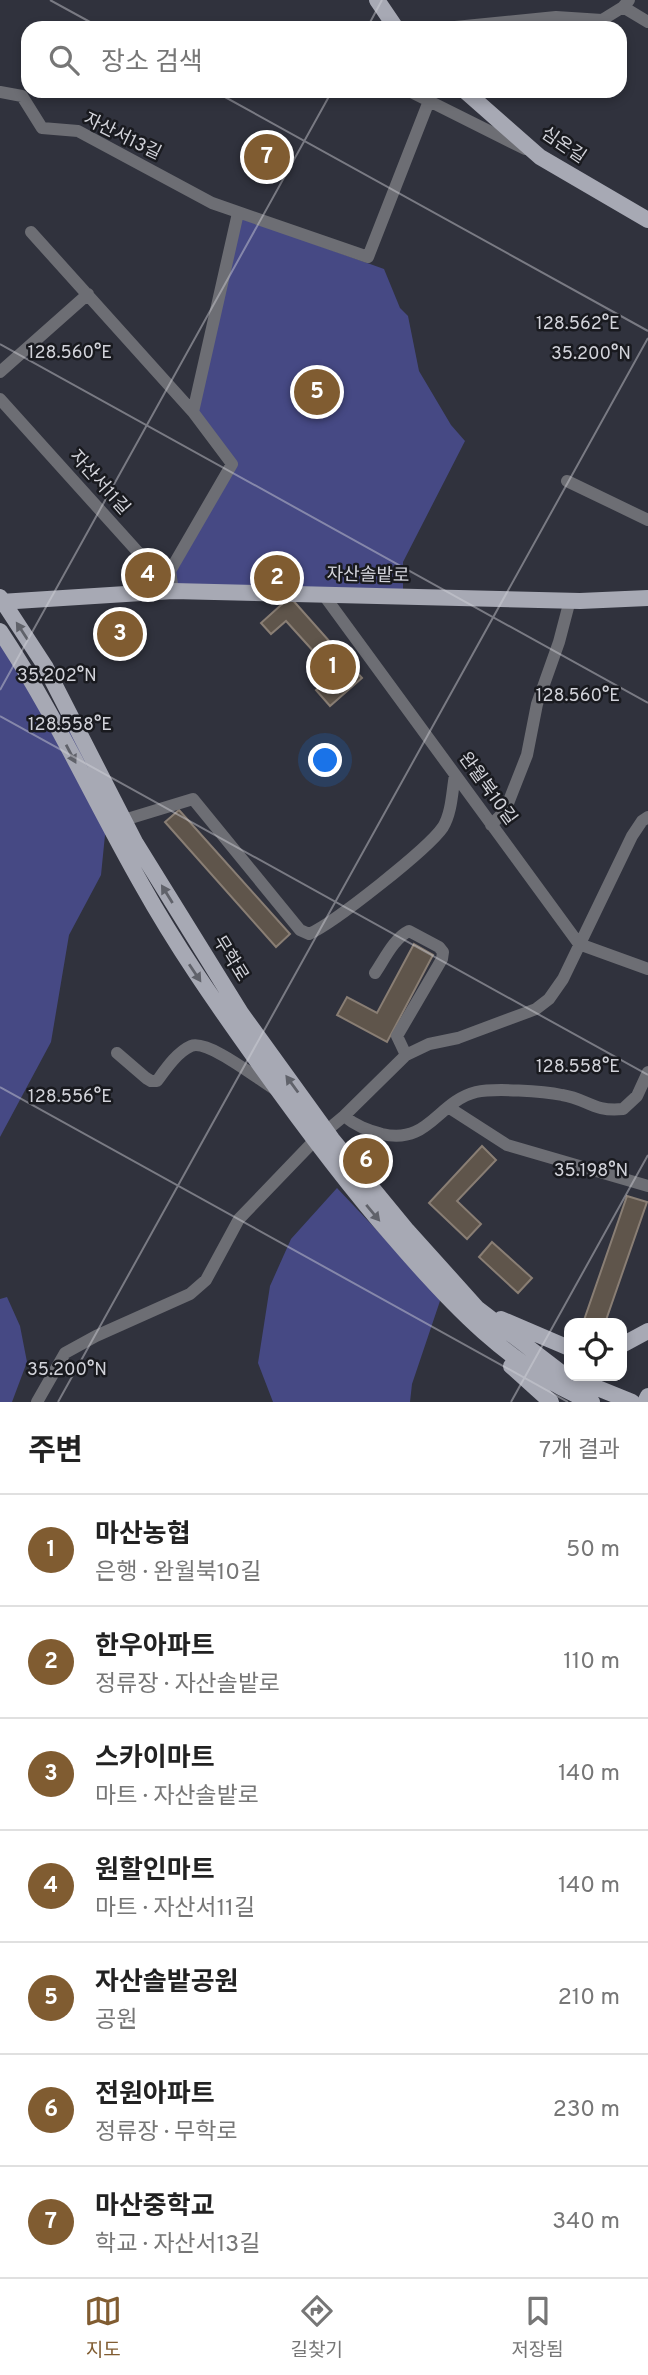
<!DOCTYPE html>
<html lang="ko">
<meta charset="utf-8">
<style>
body{margin:0;font-family:Overpass,"Noto Sans KR",sans-serif;background:#f2f2f2;color:#222}
.controls{position:absolute;right:21px;bottom:21px;display:grid;overflow:hidden;border-radius:14px;box-shadow:0 4px 10px #0003}
.controls button{width:63px;height:63px;display:grid;place-items:center;padding:0;border:0;border-bottom:2px solid #e0e0e0;background:#fff;color:#222;font:35px sans-serif}
.you{position:absolute;left:326px;top:761px;width:24px;height:24px;margin:-18px;border:5px solid #fff;border-radius:50%;background:#1a73e8;box-shadow:0 0 0 10px #1a73e833}
.badge{display:grid;place-items:center;width:46px;height:46px;border-radius:50%;background:#805c31;color:#fff;font-size:23px;font-weight:700}
.pin{position:absolute;translate:-50% -50%;border:4px solid #fff;box-shadow:0 2px 7px #0006}
.list{margin:0;padding:0;list-style:none}
h2{display:flex;justify-content:space-between;align-items:center;height:91px;margin:0;padding:0 28px;font-size:30px}
h2 small{font-size:23px;font-weight:400;color:#767676}
.list li{display:grid;grid-template-columns:46px 1fr auto;gap:21px;align-items:center;box-sizing:border-box;height:112px;padding:0 28px;border-top:2px solid #e0e0e0}
.list b{display:block;font-size:26px;white-space:nowrap}
.list p{margin:0;font-size:23px;white-space:nowrap;color:#767676}
.list em{font-size:23px;font-style:normal;color:#767676}
.icon{flex:none;width:38px;height:38px;fill:none;stroke:currentColor;stroke-width:2;stroke-linecap:round;stroke-linejoin:round}
.map{position:relative;flex:none;width:648px;height:1402px;overflow:hidden}
.search{position:absolute;background:#fff;box-shadow:0 4px 10px #0003;left:21px;right:21px;top:21px;height:77px;display:flex;align-items:center;gap:18px;box-sizing:border-box;padding:0 24px;border-radius:21px;color:#767676;font-size:26px}
.sheet{height:875px;background:#fff}
nav{display:flex;justify-content:space-around;align-items:center;box-sizing:border-box;height:98px;border-top:2px solid #e0e0e0;background:#fff;font-size:19px;color:#767676}
nav a{display:grid;justify-items:center;gap:4px}
nav .on{color:#805c31}
.map>svg:first-child{display:block}
</style>
<div class="map">
<svg width="648" height="1402" viewBox="0 0 648 1402">
<rect width="100%" height="100%" fill="#30323d"/>
<path fill="#464984" d="M242 218 384 269 400 308 408 316 419 371 451 425 465 441 403 562V590L175 585 173 572 236 464 198 413Z
M0 630 32 672 80 746 107 815 101 875 69 935 51 1042 0 1137Z
M337 1188 441 1298 412 1384 410 1402H273L258 1363 270 1286 291 1239Z
M7 1297 20 1326 27 1362 12 1402H0V1299Z"/>
<path fill="#5f554b" stroke="#897e74" stroke-width="2" d="M290 597 362 678 330 706 316 690 334 674 286 621 271 634 261 623Z
M179 810 290 934 276 947 165 822Z
M414 944 433 955 387 1042 337 1015 347 997 377 1013Z
M482 1146 496 1160 457 1201 481 1224 467 1239 429 1203Z
M627 1196 647 1202 605 1323H583Z
M492 1242 532 1278 518 1293 479 1257Z"/>
<g fill="none" stroke-linecap="round" stroke-linejoin="round">
<path stroke="#6d6e74" stroke-width="12" d="M623 7 648 22
M445 28 556 17 602 20 623 7 629 0
M409 91 525 149
M0 92 22 96 42 128 78 131 212 203 368 257 429 101
M31 232 193 412 232 464 170 571 173 591
M0 372 88 294
M0 399 173 591
M193 412 238 213
M567 481 648 520
M323 594 579 944 648 969
M124 820 193 799 300 930 309 934C334 923 428 849 443 827 452 812 452 791 455 775
M491 825 505 811 527 755 537 704 559 642 570 600
M375 973C384 960 394 938 409 931L439 947 443 952 442 959 397 1036 406 1055
M117 1053 146 1078 151 1081H157C165 1070 177 1052 191 1046 208 1039 259 1080 276 1090
M448 1107 507 1145 648 1186
M344 1116C356 1126 367 1130 382 1134 429 1145 437 1102 476 1092 494 1088 543 1091 562 1095 588 1099 592 1112 623 1109L637 1096 648 1072
M37 1402 65 1353 96 1336 190 1294 206 1280 239 1219 314 1141 344 1116 406 1055 429 1044 458 1038 536 1009 549 999 563 979 632 836 642 821 648 817"/>
<path stroke="#a7a9b4" stroke-width="16" d="M377 0 396 28
M465 91 540 157 648 220
M0 597 45 666 135 842 241 1013 332 1139 406 1229 477 1308 563 1374 632 1402
M0 602 173 591 580 601 648 598
M0 631C54 712 94 801 142 885 176 946 215 1002 255 1058 299 1120 344 1181 394 1238 450 1303 511 1369 592 1402
M501 1319 569 1348
M622 1345 648 1331
M511 1366 551 1402
M645 1402 648 1396"/>
</g>
<defs><path id="oneway-solid" d="M-6-.8H1V-3.2L6.5 0L1 3.2V.8H-6Z" transform="scale(1.75)"/></defs>
<g fill="#60626a">
<use href="#oneway-solid" transform="translate(22 631) rotate(-123)"/>
<use href="#oneway-solid" transform="translate(71 754) rotate(62)"/>
<use href="#oneway-solid" transform="translate(167 894) rotate(-122)"/>
<use href="#oneway-solid" transform="translate(195 973) rotate(56)"/>
<use href="#oneway-solid" transform="translate(292 1084) rotate(-126)"/>
<use href="#oneway-solid" transform="translate(373 1213) rotate(50)"/>
</g>
<path fill="none" stroke="#d2d3da" stroke-width="2" stroke-opacity="0.45" d="M50 0 101 28M367 28 382 0M214 91 648 331M0 344 648 703M0 690 332 91M0 716 648 1075M0 1087 568 1402M58 1402 648 338M511 1402 648 1155"/>
<g text-anchor="middle" dominant-baseline="central" stroke-width="5" stroke-linejoin="round" paint-order="stroke">
<g font-size="18" fill="#d2d3da" stroke="#191a1f">
<text transform="translate(122 137) rotate(26)">자산서13길</text>
<text transform="translate(563 146) rotate(34)">심온길</text>
<text transform="translate(99 483) rotate(48)">자산서11길</text>
<text transform="translate(368 576) rotate(1)">자산솔밭로</text>
<text transform="translate(487 789) rotate(54)">완월북10길</text>
<text transform="translate(230 959) rotate(58)">무학로</text>
</g>
</g>
<g font-size="18" text-anchor="middle" fill="#d2d3da" stroke="#191a1f" stroke-width="5" stroke-linejoin="round" paint-order="stroke">
<text x="578" y="329">128.562°E</text>
<text x="70" y="358">128.560°E</text>
<text x="591" y="359">35.200°N</text>
<text x="57" y="681">35.202°N</text>
<text x="578" y="701">128.560°E</text>
<text x="70" y="730">128.558°E</text>
<text x="578" y="1072">128.558°E</text>
<text x="70" y="1102">128.556°E</text>
<text x="591" y="1176">35.198°N</text>
<text x="67" y="1375">35.200°N</text>
</g>
</svg>
<div class="controls">
<button><svg class="icon" aria-label="locate" viewBox="0 0 24 24"><circle cx="12" cy="12" r="6"/><path d="M12 2v4M12 18v4M2 12h4M18 12h4"/></svg></button>
</div>
<div class="you"></div>
<div class="pin badge" style="left:333px;top:667px">1</div>
<div class="pin badge" style="left:277px;top:578px">2</div>
<div class="pin badge" style="left:120px;top:634px">3</div>
<div class="pin badge" style="left:148px;top:575px">4</div>
<div class="pin badge" style="left:317px;top:392px">5</div>
<div class="pin badge" style="left:366px;top:1161px">6</div>
<div class="pin badge" style="left:267px;top:157px">7</div>
<div class="search"><svg class="icon" aria-label="search" viewBox="0 0 24 24"><circle cx="10" cy="10" r="6"/><path d="M15 15l6 6"/></svg>장소 검색</div>
</div>
<section class="sheet">
<h2>주변<small>7개 결과</small></h2>
<ul class="list">
<li><span class="badge">1</span><div><b>마산농협</b><p>은행 · 완월북10길</p></div><em>50 m</em></li>
<li><span class="badge">2</span><div><b>한우아파트</b><p>정류장 · 자산솔밭로</p></div><em>110 m</em></li>
<li><span class="badge">3</span><div><b>스카이마트</b><p>마트 · 자산솔밭로</p></div><em>140 m</em></li>
<li><span class="badge">4</span><div><b>원할인마트</b><p>마트 · 자산서11길</p></div><em>140 m</em></li>
<li><span class="badge">5</span><div><b>자산솔밭공원</b><p>공원</p></div><em>210 m</em></li>
<li><span class="badge">6</span><div><b>전원아파트</b><p>정류장 · 무학로</p></div><em>230 m</em></li>
<li><span class="badge">7</span><div><b>마산중학교</b><p>학교 · 자산서13길</p></div><em>340 m</em></li>
</ul>
</section>
<nav>
<a class="on"><svg class="icon" aria-label="map" viewBox="0 0 24 24"><path d="M3 6l6-2 6 2 6-2v14l-6 2-6-2-6 2zM9 4v14M15 6v14"/></svg>지도</a>
<a><svg class="icon" aria-label="directions" viewBox="0 0 24 24"><path d="M12 3l9 9-9 9-9-9zM9 14v-3h6M13 9l2 2-2 2"/></svg>길찾기</a>
<a><svg class="icon" aria-label="saved" viewBox="0 0 24 24"><path d="M7 4h10v16l-5-4-5 4z"/></svg>저장됨</a>
</nav>
